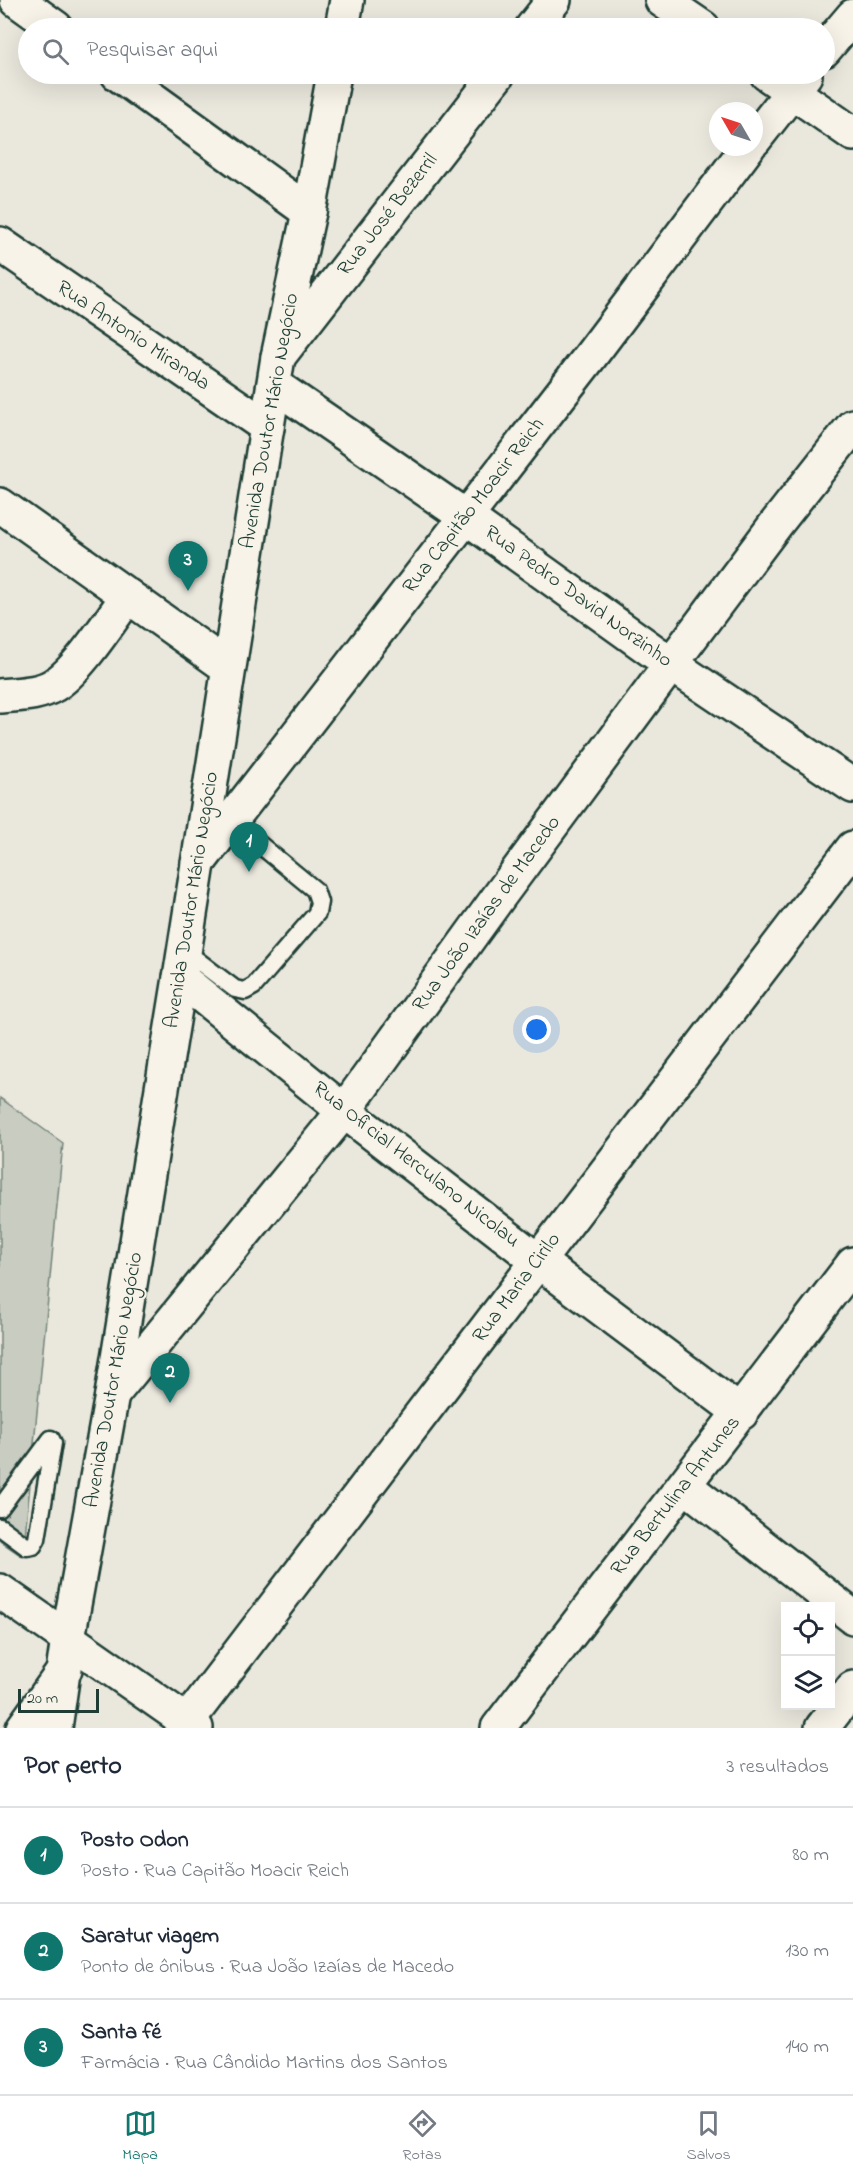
<!DOCTYPE html>
<html lang="pt">
<meta charset="utf-8">
<style>
body{margin:0;font-family:"Indie Flower",sans-serif;background:#f2f2f3;color:#1f2937}
.controls{position:absolute;right:18px;bottom:18px;display:grid;overflow:hidden;border-radius:0px;box-shadow:0 6px 24px #0002}
.controls button{width:54px;height:54px;display:grid;place-items:center;padding:0;border:0;border-bottom:2px solid #e0e1e3;background:#fff;color:#1f2937;font:30px sans-serif}
.compass{position:absolute;left:709px;top:102px;width:54px;height:54px;border-radius:50%;background:#fff;box-shadow:0 6px 24px #0002;rotate:309deg}
.scale{position:absolute;left:18px;bottom:15px;width:81px;box-sizing:border-box;padding-left:6px;border:3px solid #1f3d34;border-top:0;font-size:16px;line-height:21px;white-space:nowrap;color:#1f3d34;-webkit-text-stroke:4px #f7f3e8;paint-order:stroke}
.you{position:absolute;left:537px;top:1030px;width:21px;height:21px;margin:-15px;border:4px solid #fff;border-radius:50%;background:#1a73e8;box-shadow:0 0 0 9px #1a73e833}
.badge{display:grid;place-items:center;width:39px;height:39px;border-radius:50%;background:#0f766e;color:#fff;font-size:20px;font-weight:700}
.pin{position:absolute;translate:-50% -50px;filter:drop-shadow(0 2px 3px #0008)}
.pin::after{content:'';position:absolute;top:32px;width:21px;height:18px;background:inherit;clip-path:polygon(0 0,100% 0,50% 100%)}
.list{margin:0;padding:0;list-style:none}
h2{display:flex;justify-content:space-between;align-items:center;height:78px;margin:0;padding:0 24px;font-size:26px}
h2 small{font-size:20px;font-weight:400;color:#747a83}
.list li{display:grid;grid-template-columns:39px 1fr auto;gap:18px;align-items:center;box-sizing:border-box;height:96px;padding:0 24px;border-top:2px solid #e0e1e3}
.list b{display:block;font-size:22px;white-space:nowrap}
.list p{margin:0;font-size:20px;white-space:nowrap;color:#747a83}
.list em{font-size:20px;font-style:normal;color:#747a83}
.icon{flex:none;width:33px;height:33px;fill:none;stroke:currentColor;stroke-width:2;stroke-linecap:round;stroke-linejoin:round}
.map{position:relative;flex:none;width:853px;height:1728px;overflow:hidden}
.search{position:absolute;background:#fff;box-shadow:0 6px 24px #0002;left:18px;right:18px;top:18px;height:66px;display:flex;align-items:center;gap:15px;box-sizing:border-box;padding:0 21px;border-radius:33px;color:#747a83;font-size:22px}
.sheet{height:366px;background:#fff}
nav{display:flex;justify-content:space-around;align-items:center;box-sizing:border-box;height:84px;border-top:2px solid #e0e1e3;background:#fff;font-size:16px;color:#747a83}
nav a{display:grid;justify-items:center;gap:3px}
nav .on{color:#0f766e}
.map>svg:first-child{display:block}
</style>
<div class="map">
<svg width="853" height="1728" viewBox="0 0 853 1728">
<rect width="100%" height="100%" fill="#eae8dd"/>
<filter id="ink" filterUnits="userSpaceOnUse"><feTurbulence type="fractalNoise" baseFrequency=".0167" numOctaves="2"/><feDisplacementMap in="SourceGraphic" scale="12" xChannelSelector="R" yChannelSelector="G"/><feConvolveMatrix kernelMatrix="1 2 1 2 8 2 1 2 1" color-interpolation-filters="sRGB"/></filter>
<g filter="url(#ink)">
<path fill="#c8ccc1" stroke="#74847a" stroke-width="1.5" d="M0 1098 63 1143 23 1557 0 1541Z"/>
<g fill="none" stroke-linecap="round" stroke-linejoin="round">
<defs>
<path id="service" d="M185 951 235 989 245 991 254 986 317 913 319 902 315 890 231 821
M0 1508 51 1439 53 1443 37 1539 33 1546 27 1547 0 1527"/>
<path id="minor" d="M17 0 56 28
M662 0 703 28
M532 28 554 0
M824 50 853 16
M118 74 309 212
M767 74 853 134
M754 140 805 75
M0 244 267 427
M278 357 498 74
M274 385 466 517 671 664 853 786
M0 696C18 694 38 695 54 685 78 671 111 619 128 596
M198 863 589 358 748 147
M180 978 344 1111 538 1261 741 1413
M112 1395 344 1111 500 895 671 664 776 524 853 426
M684 1485 853 1617
M0 1591 196 1728
M23 1728 65 1669
M182 1728 853 848
M498 1728 853 1264
M822 1728 853 1688"/>
<path id="secondary" d="M342 28 347 0
M0 505 229 668
M55 1728 68 1638 112 1395 180 978 278 357 309 212 334 74"/>
</defs>
<use href="#service" stroke="#1f3d34" stroke-width="21"/>
<use href="#minor" stroke="#1f3d34" stroke-width="38"/>
<use href="#secondary" stroke="#1f3d34" stroke-width="38"/>
<use href="#service" stroke="#f7f3e8" stroke-width="16"/>
<use href="#minor" stroke="#f7f3e8" stroke-width="33"/>
<use href="#secondary" stroke="#f7f3e8" stroke-width="33"/>
</g>
</g>
<g text-anchor="middle" dominant-baseline="central" stroke-width="4.5" stroke-linejoin="round" paint-order="stroke">
<g font-size="21" fill="#1f3d34" stroke="#f7f3e8">
<text transform="translate(388 215) rotate(-52)">Rua José Bezerril</text>
<text transform="translate(133 336) rotate(34)">Rua Antonio Miranda</text>
<text transform="translate(270 421) rotate(-80)">Avenida Doutor Mário Negócio</text>
<text transform="translate(474 506) rotate(-52)">Rua Capitão Moacir Reich</text>
<text transform="translate(578 597) rotate(36)">Rua Pedro David Norzinho</text>
<text transform="translate(192 900) rotate(-81)">Avenida Doutor Mário Negócio</text>
<text transform="translate(487 914) rotate(-54)">Rua João Izaías de Macedo</text>
<text transform="translate(416 1165) rotate(38)">Rua Oficial Herculano Nicolau</text>
<text transform="translate(517 1288) rotate(-53)">Rua Maria Cirilo</text>
<text transform="translate(114 1380) rotate(-80)">Avenida Doutor Mário Negócio</text>
<text transform="translate(676 1496) rotate(-52)">Rua Bertulina Antunes</text>
</g>
</g>
</svg>
<div class="controls">
<button><svg class="icon" aria-label="locate" viewBox="0 0 24 24"><circle cx="12" cy="12" r="6"/><path d="M12 2v4M12 18v4M2 12h4M18 12h4"/></svg></button>
<button><svg class="icon" aria-label="layers" viewBox="0 0 24 24"><path d="M12 4l9 5-9 5-9-5zM3 14l9 5 9-5"/></svg></button>
</div>
<svg class="compass" viewBox="-18 -18 36 36"><path d="M0-13l5 13h-10z" fill="#e53935"/><path d="M0 13l5-13h-10z" fill="#747a83"/></svg>
<div class="scale">20 m</div>
<div class="you"></div>
<div class="pin badge" style="left:249px;top:872px">1</div>
<div class="pin badge" style="left:170px;top:1403px">2</div>
<div class="pin badge" style="left:188px;top:591px">3</div>
<div class="search"><svg class="icon" aria-label="search" viewBox="0 0 24 24"><circle cx="10" cy="10" r="6"/><path d="M15 15l6 6"/></svg>Pesquisar aqui</div>
</div>
<section class="sheet">
<h2>Por perto<small>3 resultados</small></h2>
<ul class="list">
<li><span class="badge">1</span><div><b>Posto Odon</b><p>Posto · Rua Capitão Moacir Reich</p></div><em>80 m</em></li>
<li><span class="badge">2</span><div><b>Saratur viagem</b><p>Ponto de ônibus · Rua João Izaías de Macedo</p></div><em>130 m</em></li>
<li><span class="badge">3</span><div><b>Santa fé</b><p>Farmácia · Rua Cândido Martins dos Santos</p></div><em>140 m</em></li>
</ul>
</section>
<nav>
<a class="on"><svg class="icon" aria-label="map" viewBox="0 0 24 24"><path d="M3 6l6-2 6 2 6-2v14l-6 2-6-2-6 2zM9 4v14M15 6v14"/></svg>Mapa</a>
<a><svg class="icon" aria-label="directions" viewBox="0 0 24 24"><path d="M12 3l9 9-9 9-9-9zM9 14v-3h6M13 9l2 2-2 2"/></svg>Rotas</a>
<a><svg class="icon" aria-label="saved" viewBox="0 0 24 24"><path d="M7 4h10v16l-5-4-5 4z"/></svg>Salvos</a>
</nav>
